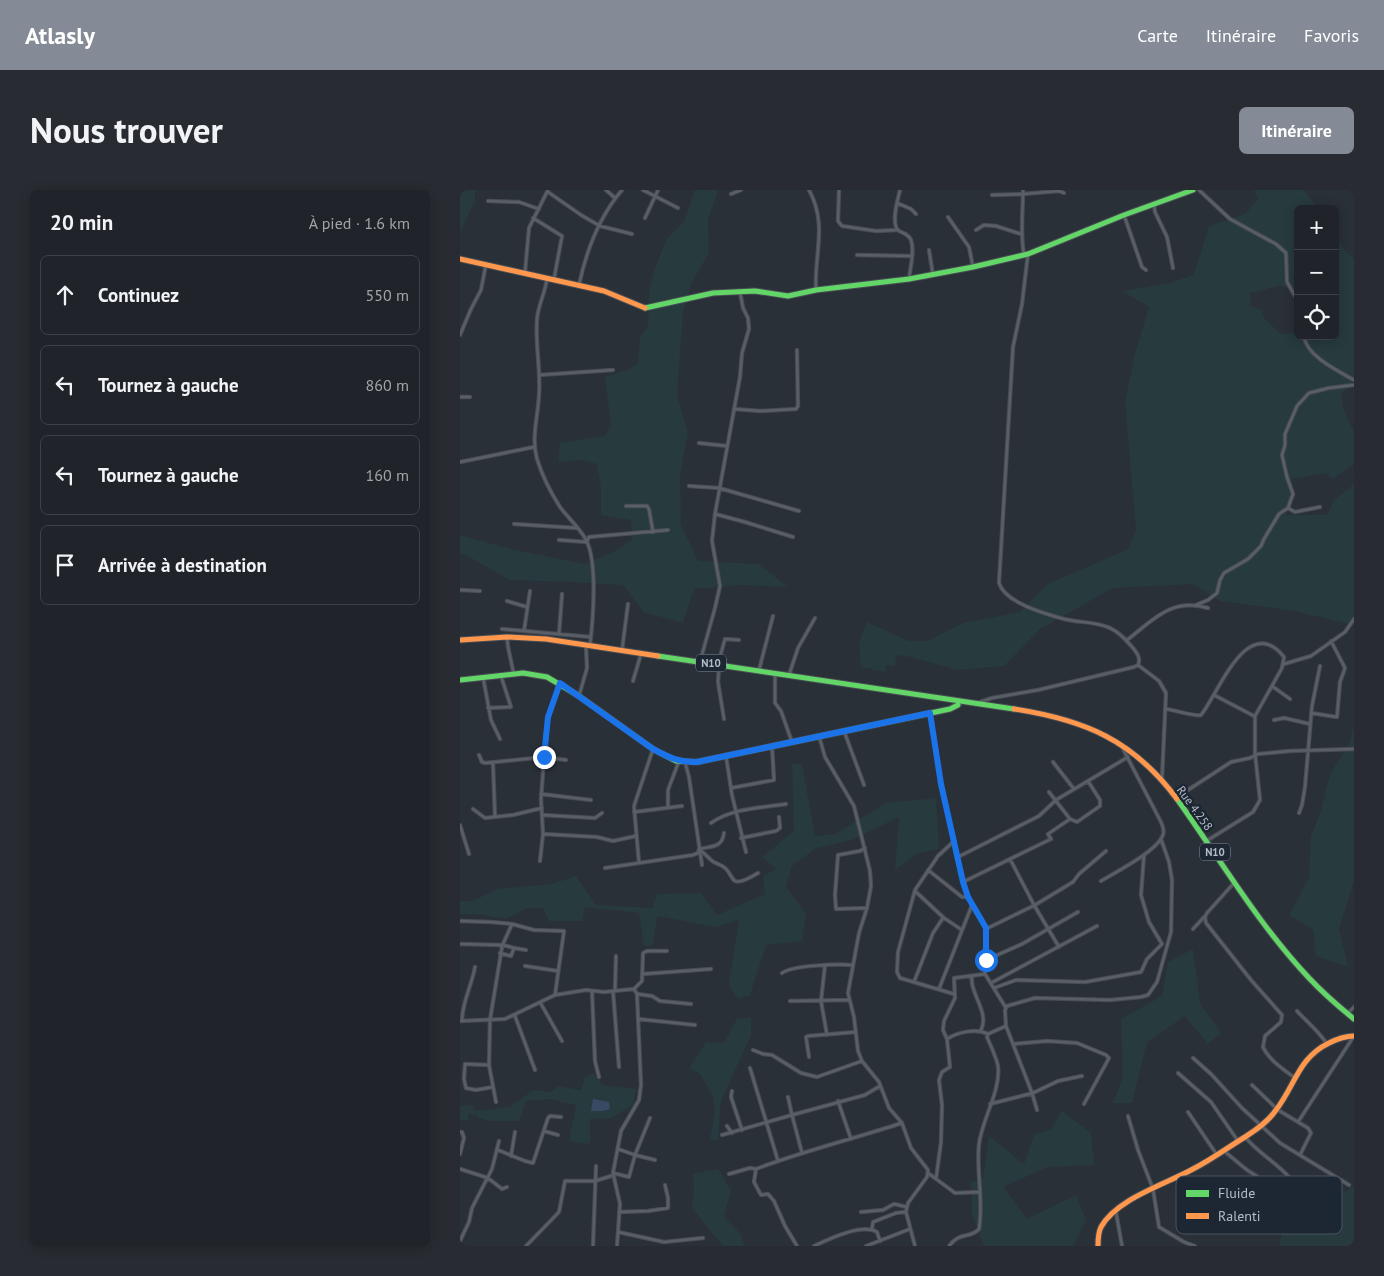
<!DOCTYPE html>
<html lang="fr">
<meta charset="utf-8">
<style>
body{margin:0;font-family:"PT Sans",sans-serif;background:#282c32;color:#f1f3f6}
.controls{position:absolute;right:15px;top:15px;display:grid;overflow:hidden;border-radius:8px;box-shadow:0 2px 12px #0003}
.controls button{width:45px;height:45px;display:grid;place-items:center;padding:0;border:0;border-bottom:1px solid #3d4147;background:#20242a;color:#f1f3f6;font:25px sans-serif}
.stop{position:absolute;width:15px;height:15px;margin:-11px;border:4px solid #1a73e8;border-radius:50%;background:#fff}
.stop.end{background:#1a73e8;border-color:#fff;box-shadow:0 1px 5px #0008}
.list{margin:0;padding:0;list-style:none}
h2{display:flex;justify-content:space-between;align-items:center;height:65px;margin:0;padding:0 20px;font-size:21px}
h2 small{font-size:16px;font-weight:400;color:#a2a4a8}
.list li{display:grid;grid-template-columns:32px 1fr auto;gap:15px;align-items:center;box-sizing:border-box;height:80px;margin:0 10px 10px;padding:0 10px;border:1px solid #3d4147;border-radius:8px}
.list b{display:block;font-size:19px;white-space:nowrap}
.list em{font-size:16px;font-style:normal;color:#a2a4a8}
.icon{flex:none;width:28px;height:28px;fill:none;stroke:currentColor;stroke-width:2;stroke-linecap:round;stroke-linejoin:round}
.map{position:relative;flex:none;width:894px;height:1056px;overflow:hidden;border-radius:8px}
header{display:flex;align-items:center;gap:30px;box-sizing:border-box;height:70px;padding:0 25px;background:#848b96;color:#fff}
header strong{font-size:24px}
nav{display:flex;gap:28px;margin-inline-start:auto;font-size:18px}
.intro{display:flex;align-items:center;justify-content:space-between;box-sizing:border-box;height:120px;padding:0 30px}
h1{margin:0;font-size:35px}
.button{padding:12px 22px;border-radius:8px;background:#848b96;color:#fff;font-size:18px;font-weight:700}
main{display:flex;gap:30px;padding:0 30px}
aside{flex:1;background:#20242a;border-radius:8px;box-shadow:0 2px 12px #0003}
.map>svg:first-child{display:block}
</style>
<header>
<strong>Atlasly</strong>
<nav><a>Carte</a><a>Itinéraire</a><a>Favoris</a></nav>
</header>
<div class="intro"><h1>Nous trouver</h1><a class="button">Itinéraire</a></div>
<main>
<aside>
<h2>20 min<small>À pied · 1.6 km</small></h2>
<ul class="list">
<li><svg class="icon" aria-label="ahead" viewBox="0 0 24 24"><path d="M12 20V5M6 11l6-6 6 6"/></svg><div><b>Continuez</b></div><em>550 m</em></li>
<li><svg class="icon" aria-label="left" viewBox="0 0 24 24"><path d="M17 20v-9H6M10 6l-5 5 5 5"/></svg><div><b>Tournez à gauche</b></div><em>860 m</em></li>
<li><svg class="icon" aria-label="left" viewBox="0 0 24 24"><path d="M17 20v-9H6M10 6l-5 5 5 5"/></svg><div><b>Tournez à gauche</b></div><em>160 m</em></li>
<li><svg class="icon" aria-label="arrive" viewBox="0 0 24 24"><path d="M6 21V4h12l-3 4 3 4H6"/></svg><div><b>Arrivée à destination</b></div></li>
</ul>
</aside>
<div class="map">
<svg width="894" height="1056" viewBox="0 0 894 1056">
<rect width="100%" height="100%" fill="#2a3038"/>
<path fill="#273a3e" d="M0 0H15V11L0 42Z
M235 0H258L248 30 249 63 232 92 223 123 217 205 228 243 220 285 221 335 238 371 298 374 328 397 281 395 234 399 223 433 184 422 163 395 111 392 49 390 6 365 0 364V345L51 359 124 374 150 364 172 350 171 330 141 325V298L137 274 121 270 98 272 100 253 145 246 151 236 145 187 167 180 178 173 180 147 188 137 189 102 193 84 206 50 224 32Z
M794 0H844L858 19H838V99L819 96 790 103 791 116 802 120 804 128 821 144 838 143V146H875V46L887 63 894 68V191L881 204 883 218 894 242V274L873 289 865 283 831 289 833 304 827 325H867L874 310 894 294V435L830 420 760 411 733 394 653 398 580 439 544 476 497 480 451 467 436 465 435 477 427 475 425 482 401 477 399 453 407 432 449 451H468L503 433 560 422 588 394 668 359 676 340 665 212 675 164 689 117 662 101 706 94 734 85 749 36 785 24 798 9Z
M894 535V690L879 739 888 777 856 766 853 740 829 725 849 688 851 646 861 621 870 584 889 554Z
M332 574H342L355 646 375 644 426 613 476 608 479 659 459 663 435 680 439 627 392 650 356 658 332 676 326 697 346 724 342 751 306 755 290 805 278 809 269 795 279 730 256 737 197 726 193 755 184 756 179 723 125 717 122 731H89L83 718H67L46 729 18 724H0V711H12L38 699 92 694 116 686 136 715 192 718 197 704 241 703 257 725 305 704 303 686 316 679 302 667 334 641Z
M733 759 740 813 761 843 748 854 725 826 687 852 672 913H653L663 887 661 829 702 806 708 772Z
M291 827V845L262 909 260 918 258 951 250 949 255 921 253 906 240 884 229 878 246 852 264 853 277 829Z
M134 883 142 895 176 899 173 915 151 928 130 929V954L109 951 116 915 90 909 66 911 59 931H31L18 928 16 925 9 924 8 930H0V915L13 916 15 921 50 917 73 900 91 902 98 896 121 900 125 887Z
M602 921 631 943 634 975 588 977 543 997 567 1029 616 1005 626 1030 613 1056H524L512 1024 511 992 523 989 529 946 564 974 574 945 591 939Z
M258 979 271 1000 264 1027 280 1043 285 1056H263L232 1018 234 1000 233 984Z
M894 995V1056H819L827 1026 848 1002 884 1003Z"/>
<path fill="#384963" d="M133 909 149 912 150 919 143 921H131Z"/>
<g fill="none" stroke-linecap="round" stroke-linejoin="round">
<defs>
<path id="street" d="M146 0 155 8
M183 0 218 18
M349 0C368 35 354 63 356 100
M379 0 378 31 382 36 416 41 437 40
M440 0C438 9 430 35 439 41 444 43 449 45 451 50 455 62 450 78 449 89
M563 0C563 22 560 44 564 65
M739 0 770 29 816 54 826 63 827 92 838 111
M88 2 121 25 140 36 172 44
M271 4 281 0
M532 5 563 4 599 1 604 3
M28 11 59 12 79 19
M437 13 451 19 456 24
M694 14 695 22 707 47 713 78
M664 25 682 77 686 80
M488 27 509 57 513 77
M73 28 102 46 94 89
M185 28 198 0
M516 40 524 35 536 36 561 44
M469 60 473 85
M397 65 451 66
M65 82 69 38 88 0
M87 89C85 103 78 116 77 129 75 155 81 180 79 205 78 227 71 248 77 269 82 285 91 303 100 317 108 328 120 338 126 350 138 372 133 430 130 455
M119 95C126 62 140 26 162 0
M0 145 11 119 21 100 26 74
M844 146C846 166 878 181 894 190
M79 185 153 180
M0 207H10
M274 219 300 221 336 219 338 216 337 160
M239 253 267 256
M0 272 74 257
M229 296 259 298 339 321
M166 316H187L189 319 193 342
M828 318 835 322 860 317
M255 324 285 332 333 347
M54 334 117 338
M99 350 127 352 129 347 208 340
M0 400 20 401
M47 411 67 417
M736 415 748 410 757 403 760 390 764 383 788 369 801 356 804 349 819 324 828 318 833 304 827 287 822 265 825 255V244L837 216 849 203 869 198 894 195
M42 439 131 447
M64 441 70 401
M99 444 102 404
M47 447 48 457 54 485
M667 450C693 430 712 407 748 418
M162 460 168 414
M240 472 255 418 260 396 252 351 255 324 280 187 282 163 289 139 288 128 283 118 280 102
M258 474 265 449 279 450
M824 474 851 466 885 442 894 429
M678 475 699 491 706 503 702 588
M259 476 258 492 264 529
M299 480 313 426
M315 483V513L321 521 332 552
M329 485 338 458 355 428
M23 487 31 530 40 549
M173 491 181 464
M812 496 830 509
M754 505 794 526
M119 506 127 478 126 456
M520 512 532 508 578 500 674 477 678 475C681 468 677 463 673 458 666 450 659 442 650 438 635 431 619 433 604 429 586 424 545 413 539 393L553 157 562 114 568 64
M28 518 51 517 41 486
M706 519C715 520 735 527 741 525 758 505 787 421 824 467L822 478 795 526V563L800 610 793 622 748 650
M470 523 481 594 503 692 508 707 526 738 525 784 546 818
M851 523 877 527 880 492 885 478 871 451
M814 530 824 528 850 534
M384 541 404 595
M359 546 365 567 394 616 410 681 411 696 407 718 399 743 388 803 394 827 398 861 402 871 419 892 429 918 442 933 451 958 468 980 467 987 448 1013 446 1022 455 1056
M19 565 22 572 25 573 84 567 106 570
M266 566 272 605 286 662
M225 572 229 587 242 675
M593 572 614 599
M33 573 35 627
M271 598 314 590 312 556
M589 602 610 629 617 632 640 616V610L628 591
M81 604 131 610
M716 606 728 600 771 572 790 568 798 564 830 561 894 559
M208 617V600L219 571
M13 619 25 628 53 625 82 618
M174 622 222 616
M839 623 842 615 845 597 852 516 860 476
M82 625 135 628 142 623
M251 633C272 618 301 618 326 614
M0 635 9 664
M83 644 137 647 153 651 176 646
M281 648 316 641 320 638 319 627
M493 652 478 666 455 700 438 762 437 782 440 788 494 804
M405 658 400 661 378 665 375 705 376 719 407 718
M239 659C244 663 247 666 251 670 255 674 261 674 265 678 269 681 271 688 275 691 281 694 293 686 298 683
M498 667 579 626 596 610 668 567
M550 669 574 715 599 757
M80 671 83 644 81 609 86 542 88 527 99 495
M179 673 174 616 193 559
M145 678 233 665 238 663 239 659C252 656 262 658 264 643
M468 680 502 707H508
M641 691C656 682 695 662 702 647 705 642 703 637 701 632L662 557
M503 692 591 649 588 644 610 629
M774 693 747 723 745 727 746 733 791 790 822 825 821 832 805 846 803 857C809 870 823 879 835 888
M455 701 484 728 502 740
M0 731 31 732 52 734 74 740 104 741 95 805
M526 739 575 715 613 692 619 684 646 661
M733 739 744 727
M0 754 40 755 42 757 30 830 29 875 36 912
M42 756 52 734
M54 758 66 760
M40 763 51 766 54 758 43 755
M526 770 562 754 618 722
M365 775 361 811 367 845
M65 776 98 781
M322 783C333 775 378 774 392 775
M183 784 251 779
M512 786C509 803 530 822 521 840
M454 792 473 743 483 728
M531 793 637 736
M534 798 556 790 625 792 681 782 687 769 702 754 689 732 681 705 684 665
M479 799 512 715
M155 800 156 766
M132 801 135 871 139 887
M153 801 159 877
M177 804 192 806 200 811 231 814
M330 811 388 810
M80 812 102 851
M837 821C847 832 858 840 867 854
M888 823 894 817
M55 826 75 880
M178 829 235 835
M0 831 45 829 95 805 126 800 144 802 174 799 182 791 183 763 187 761H207
M2 831C2 812 12 795 15 777
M546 836 572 903 577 920
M487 849 483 840 484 831 495 808 494 788 525 784
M553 854 587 851 617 853 646 865 649 868 624 914
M293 860 303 864 312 865 341 883 357 887 402 871
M349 867 346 847 348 846 396 842
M733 868 751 884 782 918 820 953 889 995
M29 875 5 874 4 889 6 898 16 900 33 897
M290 878 318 971
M718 883 751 912 778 951
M792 895 818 920 848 938 851 943 840 965
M272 901 271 907 282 940
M328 907 332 925 405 905 420 896
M378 911 391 949
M530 914 573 903 598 891 622 886
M728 922 757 965
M668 926 678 960 693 999 699 1037 724 1052 735 1056
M190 928 175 965 195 970
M838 932 894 846
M267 936 272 943
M84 941 98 945
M0 942H2L4 948 0 964
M262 945 332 925 342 963
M785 947C798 963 816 972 830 988
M38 960 65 971 73 973 88 928 90 926 101 927
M764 961 787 980 836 1011
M51 966 55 942
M0 979 28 988 42 999 47 997
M296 979 294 992 301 1005 308 1004 314 1011 325 1036 337 1056
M153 983 169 987 175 965 158 959
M468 983 495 1003 519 1002
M269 984 290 978 296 979C343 961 393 949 442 933
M476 989 481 952 482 915 479 890 482 882 490 877 487 849C498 842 516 838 528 844
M159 1022 188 1021 208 1018V1008L205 995
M401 1022 423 1020 434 1014 447 1017
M656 1022 662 1056
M812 1023 824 1003
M412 1039 413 1032 436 1023 445 1022
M158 1042 204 1052 243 1048
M0 1051 9 1032 12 1018 32 979 39 951
M66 1056 99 1022 105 991H135L151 986
M133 1056 136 976
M157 1056 160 1014 153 983 161 941 179 910 181 895 177 804 174 799
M354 1056C369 1049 402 1033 417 1042L420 1051
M406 1056 450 1039
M489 1056C500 1041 511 1049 519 1039 524 1011 516 982 519 954 522 929 541 901 538 876 536 866 531 857 527 847L528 844 546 836 545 820 547 816 575 808 650 810 681 807 688 805 697 792 711 742 712 690 709 672 701 649"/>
<path id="fast" d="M185 118 253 103 295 101 328 106 356 100 449 89 513 77 568 64 664 25 733 0
M198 466 554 519
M0 490 63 483 87 487 119 506 193 559 216 571 237 572 490 519 498 515
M717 609C760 669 798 734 849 788 863 803 878 816 894 829"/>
<path id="slow" d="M0 69 144 101 185 118
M0 450 47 447 86 449 198 466
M554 519C625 530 673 550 717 609
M638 1056C638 1050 638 1043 641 1037 656 1009 706 994 733 979 751 970 767 958 785 947 796 940 808 932 816 920 835 896 838 868 869 853 877 849 885 846 894 846"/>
</defs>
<use href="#street" stroke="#484c53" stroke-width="4.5"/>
<use href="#fast" stroke="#484c53" stroke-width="7"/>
<use href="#slow" stroke="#484c53" stroke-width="7"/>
<use href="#street" stroke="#5a5e66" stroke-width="2.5"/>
<use href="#fast" stroke="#63d668" stroke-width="5"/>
<use href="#slow" stroke="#ff974d" stroke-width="5"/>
</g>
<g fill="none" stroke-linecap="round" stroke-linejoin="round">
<path stroke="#1a73e8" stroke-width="6" d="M84 567 88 527 100 493 193 559C208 567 220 573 237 572L470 523 481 594 503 692 508 707 526 738V770"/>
</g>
<g text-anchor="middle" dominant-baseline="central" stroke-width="5" stroke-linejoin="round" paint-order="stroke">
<g fill="#1d2633" stroke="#878f9c" stroke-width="1">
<rect x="236" y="464.5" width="30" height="17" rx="4"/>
<rect x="740" y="653.5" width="30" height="17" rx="4"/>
</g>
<g font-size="11" font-weight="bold" fill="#b4bcc9">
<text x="251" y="473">N10</text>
<text x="755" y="662">N10</text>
</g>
<g font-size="12" fill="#b4bcc9" stroke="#1d2633">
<text transform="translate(735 618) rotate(54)">Rue 4.258</text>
</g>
</g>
<rect x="716" y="986" width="166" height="58" rx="8" fill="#1d2633" stroke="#4a5360" stroke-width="1"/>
<rect x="726" y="1000" width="23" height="7" fill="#63d668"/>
<rect x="726" y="1023" width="23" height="6" fill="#ff974d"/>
<g font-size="14" fill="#b4bcc9">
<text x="758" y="1008">Fluide</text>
<text x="758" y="1031">Ralenti</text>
</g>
</svg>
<div class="controls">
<button>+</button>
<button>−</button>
<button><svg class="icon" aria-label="locate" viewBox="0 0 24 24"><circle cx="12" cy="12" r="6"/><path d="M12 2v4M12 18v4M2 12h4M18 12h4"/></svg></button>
</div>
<div class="stop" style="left:526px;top:770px"></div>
<div class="stop end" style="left:84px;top:567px"></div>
</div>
</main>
